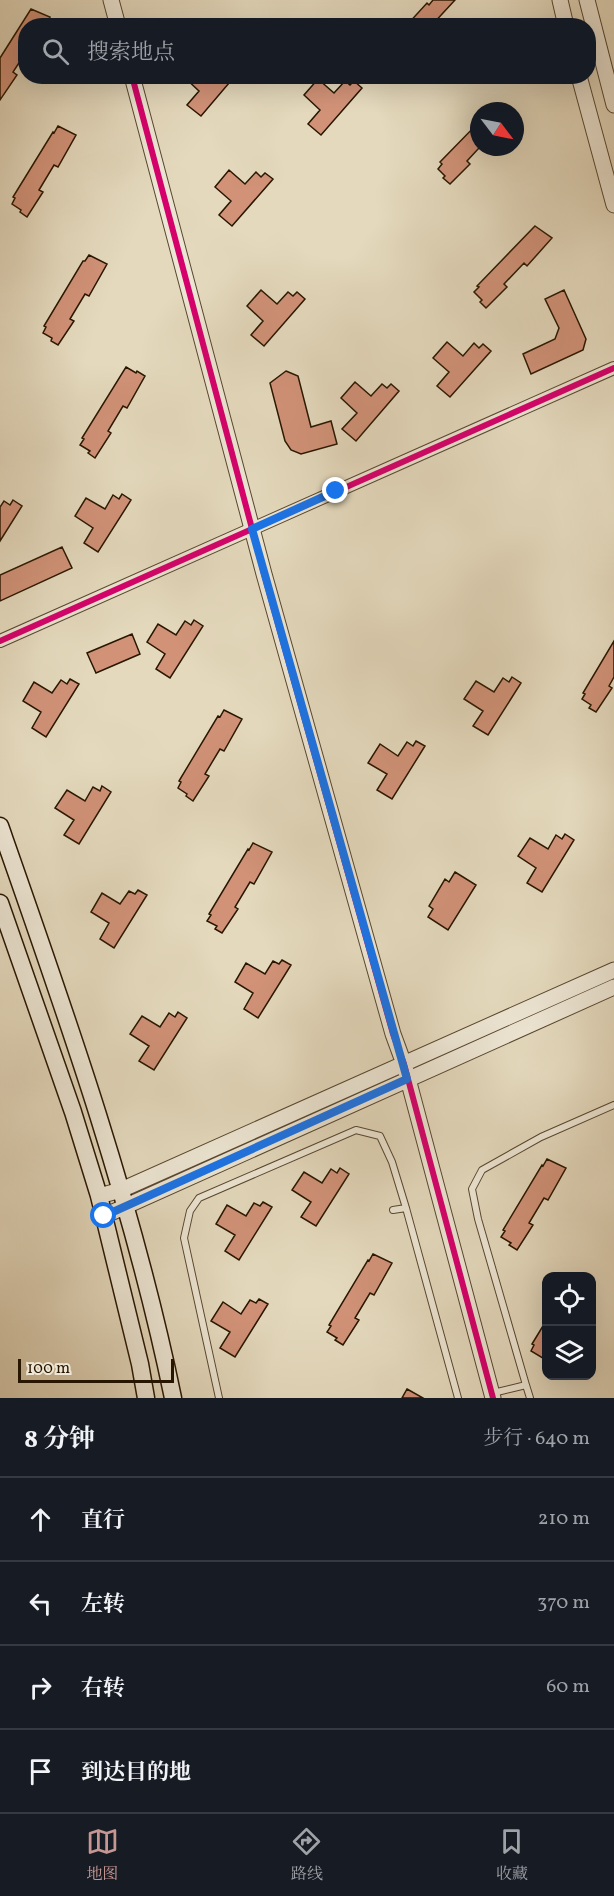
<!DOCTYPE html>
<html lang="zh">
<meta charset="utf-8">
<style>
body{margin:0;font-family:Vollkorn,"Noto Serif SC",serif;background:#20242c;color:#f1f3f6}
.controls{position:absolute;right:18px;bottom:18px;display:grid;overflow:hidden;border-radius:12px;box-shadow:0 6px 24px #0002}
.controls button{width:54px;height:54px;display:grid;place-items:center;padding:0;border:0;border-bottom:2px solid #363941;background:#171b24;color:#f1f3f6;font:30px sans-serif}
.compass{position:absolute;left:470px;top:102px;width:54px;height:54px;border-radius:50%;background:#171b24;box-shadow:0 6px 24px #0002;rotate:122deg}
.scale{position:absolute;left:18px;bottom:15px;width:156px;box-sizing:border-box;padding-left:6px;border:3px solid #291600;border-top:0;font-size:16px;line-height:21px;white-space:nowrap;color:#291600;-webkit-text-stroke:4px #ede6d4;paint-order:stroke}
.stop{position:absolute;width:18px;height:18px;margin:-14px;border:4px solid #1a73e8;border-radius:50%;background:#fff}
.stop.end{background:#1a73e8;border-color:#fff;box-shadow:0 2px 6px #0008}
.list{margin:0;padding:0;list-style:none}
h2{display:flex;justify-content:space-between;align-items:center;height:78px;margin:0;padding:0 24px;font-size:26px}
h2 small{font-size:20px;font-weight:400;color:#9ea1a6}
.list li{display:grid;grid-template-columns:39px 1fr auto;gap:18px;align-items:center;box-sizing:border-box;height:84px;padding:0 24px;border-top:2px solid #363941}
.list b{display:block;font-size:22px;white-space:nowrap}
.list em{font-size:20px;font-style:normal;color:#9ea1a6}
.icon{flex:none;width:33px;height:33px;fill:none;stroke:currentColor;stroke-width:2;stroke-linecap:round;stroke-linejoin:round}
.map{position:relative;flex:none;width:614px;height:1398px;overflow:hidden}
.search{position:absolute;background:#171b24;box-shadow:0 6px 24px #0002;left:18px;right:18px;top:18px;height:66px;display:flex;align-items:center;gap:15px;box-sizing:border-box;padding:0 21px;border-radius:24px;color:#9ea1a6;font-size:22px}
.sheet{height:414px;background:#171b24}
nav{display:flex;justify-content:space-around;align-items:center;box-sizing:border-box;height:84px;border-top:2px solid #363941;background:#171b24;font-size:16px;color:#9ea1a6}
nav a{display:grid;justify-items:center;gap:3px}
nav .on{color:#c59692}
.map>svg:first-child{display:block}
</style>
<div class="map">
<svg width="614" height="1398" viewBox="0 0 614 1398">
<rect width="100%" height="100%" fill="#e4d9bd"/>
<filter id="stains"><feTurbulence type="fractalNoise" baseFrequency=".00333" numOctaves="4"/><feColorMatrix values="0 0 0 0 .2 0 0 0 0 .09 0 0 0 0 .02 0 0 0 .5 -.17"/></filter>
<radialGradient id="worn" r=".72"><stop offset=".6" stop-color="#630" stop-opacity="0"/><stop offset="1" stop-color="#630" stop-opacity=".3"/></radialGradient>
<path fill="#d19278" stroke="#291600" stroke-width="1.5" d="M433 0H455L431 26H406L427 3 429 5Z
M31 9 50 17 45 26H26V52L13 72 17 75 0 100V58Z
M183 76H235L201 116 187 105 199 91Z
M318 79 334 93 345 81 350 85 354 81 362 88 321 135 308 124 320 110 304 95Z
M479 122V148L467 161 470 164 450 184 443 178 445 176 438 169 442 164 440 162Z
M58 126 76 135 58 167 54 165 39 190 43 192 27 217 20 212 21 210 12 204 15 198 13 197 53 132 54 133Z
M229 170 245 184 256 172 261 177 265 173 273 179 232 226 219 215 231 201 215 187Z
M535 226 552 238 527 266 524 263 504 284 507 287 486 308 480 302 482 300 474 292 479 287 477 286Z
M89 255 107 264 89 296 85 294 70 319 74 321 58 345 51 341 52 338 43 333 46 327 44 326 83 261H85Z
M261 290 277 304 288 292 293 296 297 292 305 299 264 346 251 335 263 321 247 306Z
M564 290 586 339 583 350 531 374 523 354 555 339 559 328 545 299Z
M447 342 463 356 474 343 479 348 483 344 491 351 450 397 437 386 449 372 433 358Z
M126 367 136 373 137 371 145 376 127 408 123 406 108 431 111 433 95 458 88 453 90 451 80 445 84 439 82 438Z
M286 371 298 376 311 427 331 421 337 444 301 454 291 450 285 441 270 383Z
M355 382 371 396 382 384 387 388 391 384 399 391 356 441 342 429 357 413 341 398Z
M122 494 131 500 98 552 84 543 93 528 75 516 86 498 105 509 113 495 119 499Z
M13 500 22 506 0 541V507L4 501 10 505Z
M62 547 72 568 0 601V575Z
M194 620 203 626 170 678 156 669 165 654 147 642 158 624 176 635 185 621 191 625Z
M132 634 140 654 96 673 87 653Z
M614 641V677L609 686 612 688 596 712 589 708 591 705 582 699 585 694 583 693Z
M512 677 521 683 488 735 473 726 483 711 464 699 476 681 494 692 503 678 509 682Z
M70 679 79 684 46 737 32 728 41 712 23 701 34 682 52 693 61 680 67 684Z
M224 710 242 719 224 751 220 749 205 774 209 776 193 801 186 796 187 794 178 788 181 782 179 781 218 716 220 717Z
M416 741 425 746 392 799 377 790 387 774 368 763 380 744 398 756 407 742 413 746Z
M102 786 111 792 79 844 64 835 74 820 55 808 67 790 85 801 93 787 100 791Z
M565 834 574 840 542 892 527 883 536 868 518 856 530 838 548 849 556 835 562 839Z
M253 843 272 852 254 884 250 882 235 907 238 909 222 933 215 929 217 926 207 921 211 915 209 914 248 849 249 850Z
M455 872 476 885 448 930 428 917 433 909 429 906 445 879 449 882Z
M138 890 147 895 114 948 100 939 109 923 91 912 102 893 120 904 129 891 135 894Z
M282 960 291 965 258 1018 244 1009 253 993 235 982 246 963 265 974 273 961 279 964Z
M178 1012 187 1018 154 1070 139 1061 149 1046 130 1034 142 1016 160 1027 169 1013 175 1017Z
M547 1159 566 1168 548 1200 544 1198 529 1223 533 1225 517 1250 509 1245 511 1243 501 1237 505 1231 503 1230 542 1165 543 1166Z
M340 1168 349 1174 316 1226 301 1217 311 1202 292 1190 304 1172 322 1183 331 1169 337 1173Z
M263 1202 272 1207 239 1260 225 1251 235 1235 216 1224 227 1205 246 1216 254 1203 260 1206Z
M373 1254 392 1263 374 1295 370 1293 355 1318 359 1320 343 1345 335 1340 337 1338 327 1332 331 1326 329 1325 368 1260 369 1261Z
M259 1299 268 1304 235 1357 220 1348 230 1332 211 1321 223 1302 241 1314 250 1300 256 1303Z
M546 1321V1360L531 1351 534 1345 532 1344Z
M407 1389 423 1398H402Z"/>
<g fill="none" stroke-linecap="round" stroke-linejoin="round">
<defs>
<path id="service" d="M393 1210 406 1208 458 1398
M526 1385 478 1219 472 1189 482 1170 541 1137 614 1105
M493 1393 526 1385 530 1398
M219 1398 184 1238 190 1211 199 1198 356 1130 380 1136 392 1162 406 1208"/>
<path id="minor" d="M0 641 614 368"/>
<path id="tertiary" d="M111 0 118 26
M560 0 566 26
M587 0 614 105
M132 76 264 574 393 1034 404 1064 493 1398
M579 76 614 205
M99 1196 121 1190 614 970
M104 1216 614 987"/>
<path id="secondary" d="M0 826C66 1014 133 1203 173 1398
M0 903 73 1112 99 1196 140 1364 146 1398"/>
</defs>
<use href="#service" stroke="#58472f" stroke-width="8"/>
<use href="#minor" stroke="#58472f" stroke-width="14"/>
<use href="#tertiary" stroke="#58472f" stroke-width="17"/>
<use href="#secondary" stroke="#291600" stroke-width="19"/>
<use href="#service" stroke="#ede6d4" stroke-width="6"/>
<use href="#minor" stroke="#ede6d4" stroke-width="12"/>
<use href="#tertiary" stroke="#ede6d4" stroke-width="15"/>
<use href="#secondary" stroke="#ede6d4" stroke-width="16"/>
<defs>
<path id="cycleway" d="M132 76 264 574 393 1034 404 1064 493 1398
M0 641 614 368"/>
</defs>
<use href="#cycleway" stroke="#ede6d4" stroke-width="10"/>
<use href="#cycleway" stroke="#d6006c" stroke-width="6"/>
</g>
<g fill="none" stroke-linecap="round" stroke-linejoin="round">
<path stroke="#1a73e8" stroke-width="8" d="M104 1216 407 1079 252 529 336 491"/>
</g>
<rect width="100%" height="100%" filter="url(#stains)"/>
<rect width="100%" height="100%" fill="url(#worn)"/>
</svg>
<div class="controls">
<button><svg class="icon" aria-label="locate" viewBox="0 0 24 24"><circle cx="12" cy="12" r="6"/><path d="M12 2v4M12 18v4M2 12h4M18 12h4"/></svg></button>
<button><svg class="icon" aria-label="layers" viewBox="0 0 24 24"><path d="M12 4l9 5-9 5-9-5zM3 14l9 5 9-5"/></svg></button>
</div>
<svg class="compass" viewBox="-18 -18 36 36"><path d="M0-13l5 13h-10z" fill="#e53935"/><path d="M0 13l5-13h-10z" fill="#9ea1a6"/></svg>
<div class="scale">100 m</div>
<div class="stop" style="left:104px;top:1216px"></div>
<div class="stop end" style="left:336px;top:491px"></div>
<div class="search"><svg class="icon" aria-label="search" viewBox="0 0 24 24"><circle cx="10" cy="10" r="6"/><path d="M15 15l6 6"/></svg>搜索地点</div>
</div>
<section class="sheet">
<h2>8 分钟<small>步行 · 640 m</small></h2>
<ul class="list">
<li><svg class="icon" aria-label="ahead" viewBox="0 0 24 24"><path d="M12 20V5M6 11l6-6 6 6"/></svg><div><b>直行</b></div><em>210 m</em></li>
<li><svg class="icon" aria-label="left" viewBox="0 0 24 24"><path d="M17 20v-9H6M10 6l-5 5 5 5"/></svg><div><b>左转</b></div><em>370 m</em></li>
<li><svg class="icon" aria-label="right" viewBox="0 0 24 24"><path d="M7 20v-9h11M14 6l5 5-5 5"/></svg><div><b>右转</b></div><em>60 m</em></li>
<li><svg class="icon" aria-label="arrive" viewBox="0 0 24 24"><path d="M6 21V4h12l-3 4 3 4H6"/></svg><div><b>到达目的地</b></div></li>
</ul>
</section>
<nav>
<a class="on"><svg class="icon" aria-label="map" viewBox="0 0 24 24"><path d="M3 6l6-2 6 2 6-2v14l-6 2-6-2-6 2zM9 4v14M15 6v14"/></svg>地图</a>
<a><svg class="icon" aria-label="directions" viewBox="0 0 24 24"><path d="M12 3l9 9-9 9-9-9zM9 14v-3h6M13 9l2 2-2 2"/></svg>路线</a>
<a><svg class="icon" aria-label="saved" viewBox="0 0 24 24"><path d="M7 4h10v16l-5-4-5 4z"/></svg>收藏</a>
</nav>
